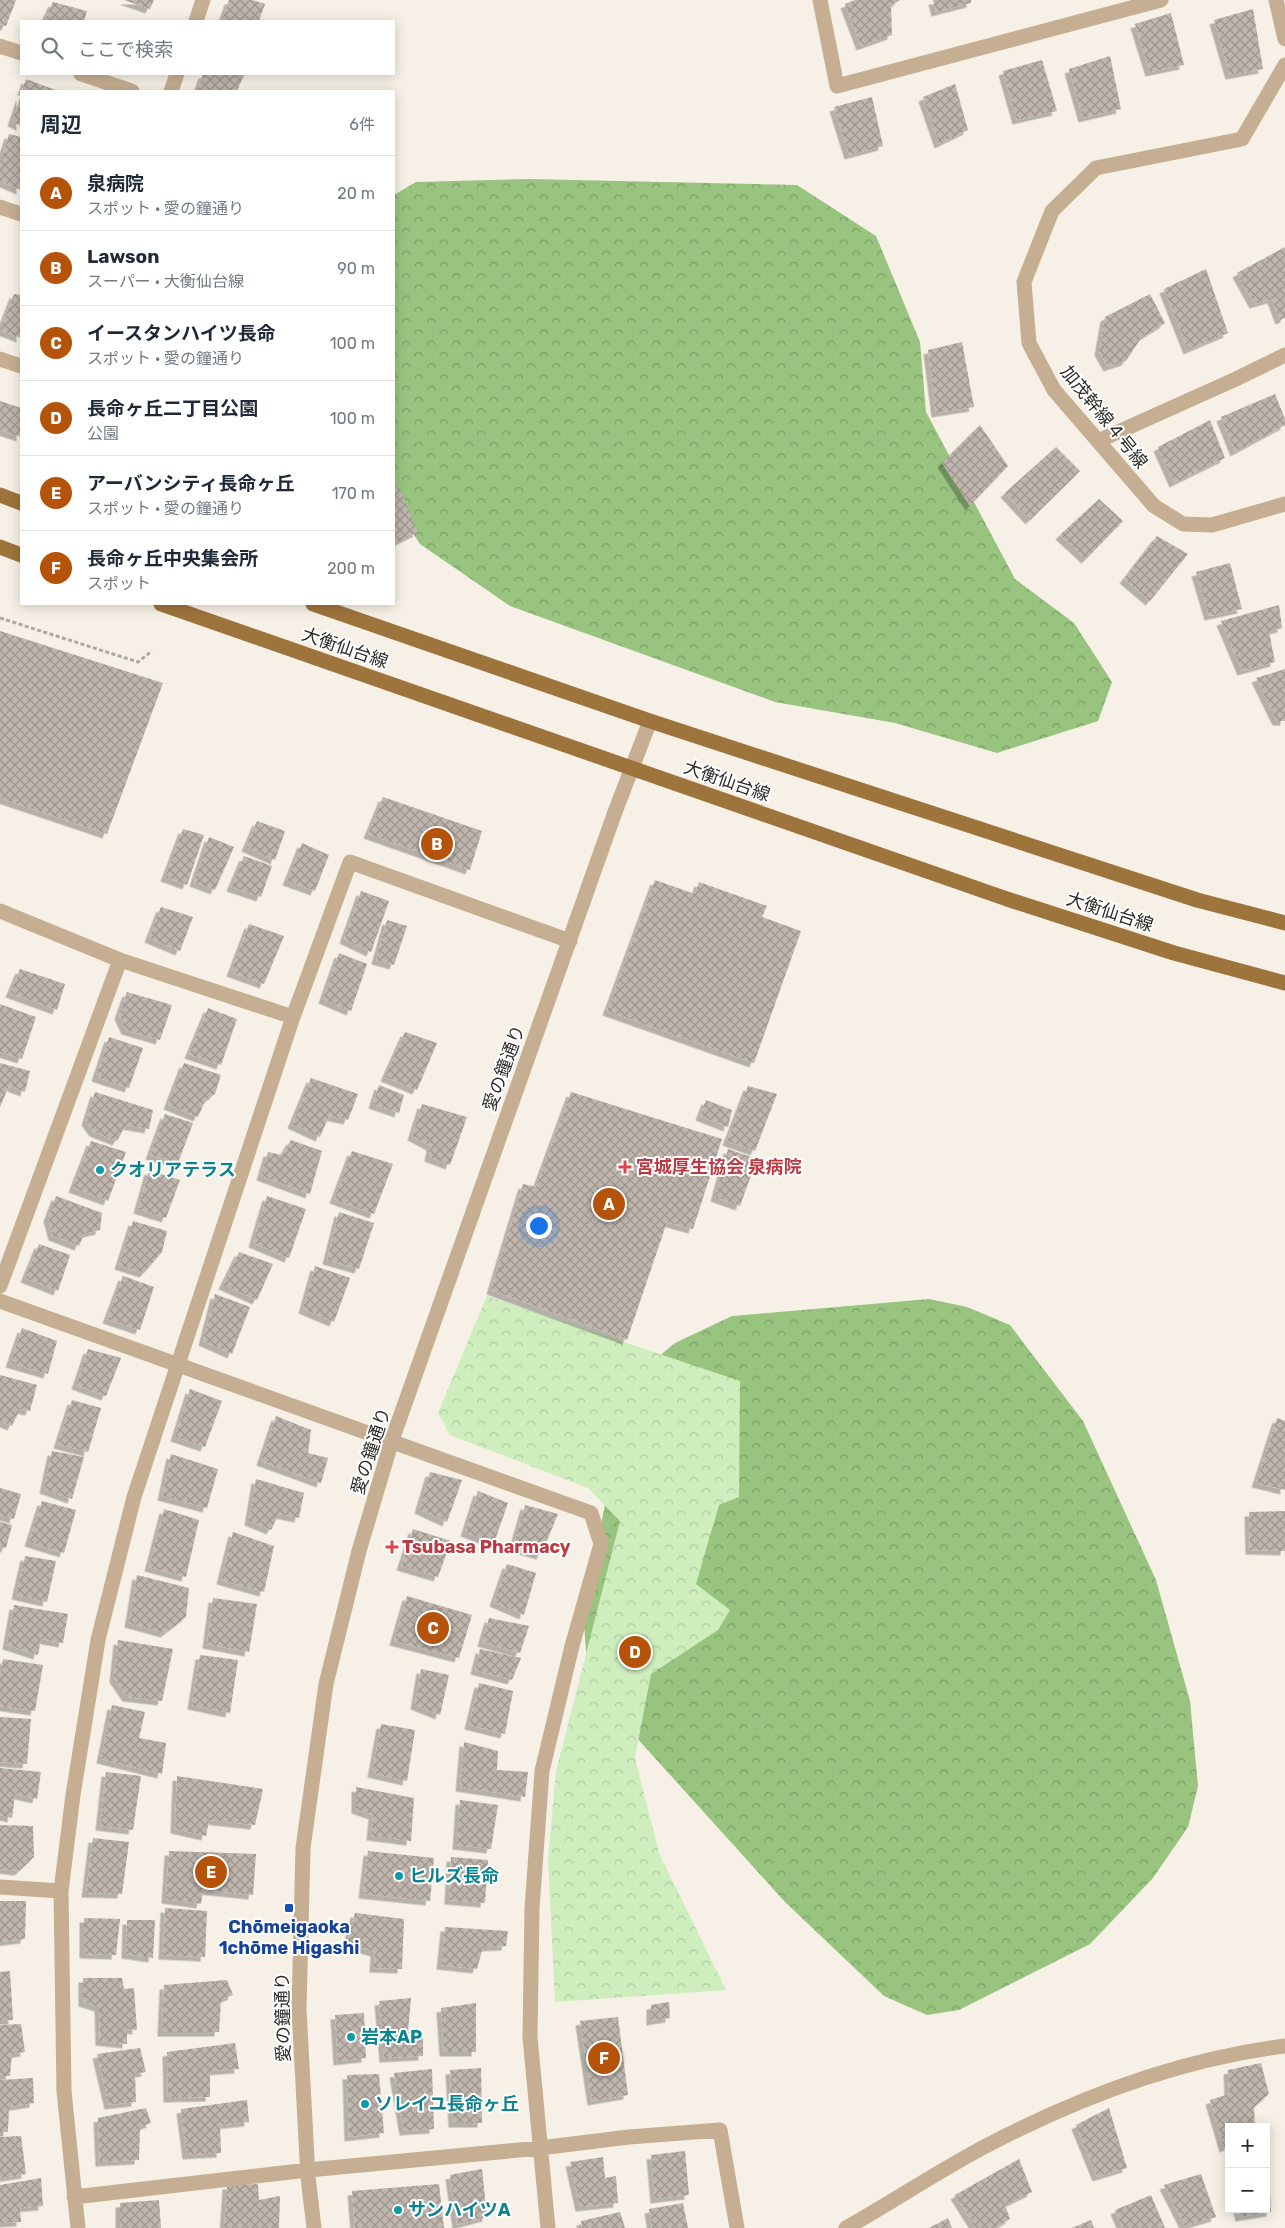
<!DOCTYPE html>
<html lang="ja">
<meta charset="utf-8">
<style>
body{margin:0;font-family:Rubik,"Noto Sans JP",sans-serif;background:#f2f2f3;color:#1f2937}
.controls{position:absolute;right:15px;bottom:15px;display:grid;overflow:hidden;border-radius:0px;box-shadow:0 2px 12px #0003}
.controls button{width:45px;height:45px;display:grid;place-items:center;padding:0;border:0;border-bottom:1px solid #e0e1e3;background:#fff;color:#1f2937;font:25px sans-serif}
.you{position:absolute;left:538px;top:1225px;width:18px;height:18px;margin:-12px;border:4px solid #fff;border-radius:50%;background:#1a73e8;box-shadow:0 0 0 8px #1a73e833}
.badge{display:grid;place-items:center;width:32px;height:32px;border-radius:50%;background:#b45309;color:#fff;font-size:16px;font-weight:700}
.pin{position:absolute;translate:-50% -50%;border:2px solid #fff;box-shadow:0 1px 5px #0006}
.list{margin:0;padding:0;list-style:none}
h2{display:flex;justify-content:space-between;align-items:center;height:65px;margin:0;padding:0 20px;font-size:21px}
h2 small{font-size:16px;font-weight:400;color:#747a83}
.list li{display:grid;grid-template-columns:32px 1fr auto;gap:15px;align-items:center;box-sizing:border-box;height:75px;padding:0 20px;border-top:1px solid #e0e1e3}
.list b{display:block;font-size:19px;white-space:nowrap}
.list p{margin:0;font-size:16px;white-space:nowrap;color:#747a83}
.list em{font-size:16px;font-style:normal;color:#747a83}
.icon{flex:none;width:28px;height:28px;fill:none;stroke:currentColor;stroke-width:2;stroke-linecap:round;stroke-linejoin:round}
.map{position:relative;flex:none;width:1285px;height:2228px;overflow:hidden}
.search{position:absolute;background:#fff;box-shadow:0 2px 12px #0003;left:20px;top:20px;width:375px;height:55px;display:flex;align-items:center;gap:12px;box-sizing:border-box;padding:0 18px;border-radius:0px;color:#747a83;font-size:19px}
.panel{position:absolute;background:#fff;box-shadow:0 2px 12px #0003;left:20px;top:90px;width:375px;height:515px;border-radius:0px}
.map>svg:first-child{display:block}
</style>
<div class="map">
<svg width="1285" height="2228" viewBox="0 0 1285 2228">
<defs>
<pattern id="forest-crowns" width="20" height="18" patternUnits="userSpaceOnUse" patternTransform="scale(1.25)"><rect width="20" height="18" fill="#98c47f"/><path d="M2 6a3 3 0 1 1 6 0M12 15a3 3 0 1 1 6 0" fill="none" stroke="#7c9f68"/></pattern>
<pattern id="park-crowns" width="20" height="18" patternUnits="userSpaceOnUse" patternTransform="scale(1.25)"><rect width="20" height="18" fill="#ceeebd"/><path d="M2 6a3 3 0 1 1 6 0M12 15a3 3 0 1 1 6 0" fill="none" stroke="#b1cca2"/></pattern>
<pattern id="building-cross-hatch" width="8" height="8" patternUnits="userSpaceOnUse" patternTransform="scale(1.25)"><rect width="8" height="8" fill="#c0b6ae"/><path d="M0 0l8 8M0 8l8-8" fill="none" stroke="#9c948e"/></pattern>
<filter id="shadow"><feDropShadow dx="-4.5" dy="4.5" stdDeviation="0" flood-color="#0004"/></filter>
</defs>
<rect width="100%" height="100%" fill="#f6f0e6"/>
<path fill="url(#forest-crowns)" d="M530 179 797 185 876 236 920 342 926 412 1015 579 1074 623 1112 682 1098 721 997 753 895 723 775 702 510 606 420 544 394 504V195L416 182Z
M929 1299 967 1307 1010 1325 1083 1421 1156 1580 1190 1701 1198 1786 1188 1827 1153 1878 1090 1944 959 2010 927 2015 884 1996 785 1902 607 1705 587 1662 583 1613 615 1456 652 1362 675 1343 732 1316Z"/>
<path fill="url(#park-crowns)" d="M487 1296 740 1381 739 1497 719 1505 696 1584 730 1610 718 1630 651 1674 635 1758 659 1853 726 1990 555 2002 548 1859 556 1771 620 1521 588 1488 450 1435 438 1413Z"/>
<path fill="url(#building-cross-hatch)" filter="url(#shadow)" d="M0 0H16L6 26 0 24Z
M124 0H154L150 9Z
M229 0H253L265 4 259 21H222Z
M855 0H900L891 6 892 35 861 46 845 4Z
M933 0H971V3L936 12Z
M53 2 87 11 84 21H44Z
M1253 9 1263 69 1230 75 1214 20Z
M1171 13 1184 65 1150 72 1135 24Z
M1110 56 1121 109 1083 118 1069 69Z
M1042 60 1057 111 1017 120 1003 71Z
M203 74H241L244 75 237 91H197Z
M26 79 58 91H22Z
M955 84 968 130 939 144 923 97Z
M21 95V126L12 122Z
M872 97 883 146 849 155 834 107Z
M9 134 21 137V190L0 181V162Z
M1285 247V318L1280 320 1272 299 1254 304 1237 273Z
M1206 269 1228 333 1188 350 1164 289Z
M14 294 21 295V338L0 330Z
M1150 294 1165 323 1141 338 1126 361 1108 367 1099 351 1105 317Z
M962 342 974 407 936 413 928 350Z
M1275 394 1285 419V425L1235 452 1221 417Z
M0 401 21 408V437L0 430Z
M1210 420 1225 458 1174 483 1158 447Z
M980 425 1008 466 970 506 942 463Z
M1056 447 1080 471 1030 520 1005 493Z
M399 487 418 532 394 544V489Z
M1099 499 1123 521 1086 559 1060 535Z
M1157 536 1188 554 1150 601 1124 579Z
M1230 563 1242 609 1209 616 1196 572Z
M1279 605 1282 628 1269 631 1275 662 1242 671 1221 621Z
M0 631 163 683 107 834 0 798Z
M1285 669V721H1277L1256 678Z
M383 797 482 831 470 870 368 834Z
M257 821 285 831 275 860 246 847Z
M183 829 204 835 187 885 165 877Z
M209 837 234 847 215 890 194 882Z
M302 843 329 855 315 891 287 881Z
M244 856 272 866 261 897 231 887Z
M655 880 695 894 699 882 767 906 762 917 801 931 754 1063 607 1011Z
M361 891 389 901 371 952 344 939Z
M161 907 193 917 180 951 149 938Z
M387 920 407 926 394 965 376 960Z
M249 924 284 936 264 984 231 972Z
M339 953 367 964 351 1011 323 999Z
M20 969 65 984 57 1010 10 993Z
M127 992 172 1005 160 1040 126 1030 119 1015Z
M0 1004 36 1017 22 1059 0 1052Z
M208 1008 237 1019 221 1065 189 1054Z
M405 1032 437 1043 417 1090 385 1077Z
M109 1037 143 1048 129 1088 96 1077Z
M0 1063 30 1071 25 1092 9 1086 0 1107Z
M184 1063 221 1075 215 1094 205 1101 198 1117 168 1105Z
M311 1078 358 1094 348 1120 329 1116 320 1137 292 1124Z
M379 1085 404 1095 399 1113 373 1104Z
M748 1086 777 1094 755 1151 727 1141Z
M95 1092 153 1110 149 1129 126 1125 117 1141 94 1132 86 1121Z
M571 1092 722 1139 693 1229 667 1222 627 1340 491 1290 523 1184 536 1187Z
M706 1100 732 1110 728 1127 700 1116Z
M422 1104 467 1117 450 1165 429 1157 431 1146 412 1136Z
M165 1114 193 1123 178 1163 150 1155Z
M291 1140 322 1151 310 1194 261 1176 268 1152 282 1155Z
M91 1141 126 1152 108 1201 73 1188Z
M728 1149 757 1159 740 1206 715 1197Z
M352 1151 393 1164 374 1214 334 1199Z
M149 1170 180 1180 166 1218 138 1209Z
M56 1196 102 1213 100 1230 84 1234 79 1246 53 1236 48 1217Z
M267 1196 306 1209 289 1258 253 1243Z
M339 1212 374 1223 359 1269 327 1260Z
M133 1221 167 1231 162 1252 144 1273 119 1265Z
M39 1244 70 1255 58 1291 25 1278Z
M239 1252 273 1264 257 1300 223 1285Z
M315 1266 350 1278 334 1322 303 1309Z
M123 1276 154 1287 140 1330 107 1319Z
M215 1294 250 1307 232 1354 203 1341Z
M22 1328 57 1341 48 1374 10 1363Z
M88 1349 121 1358 106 1396 76 1385Z
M0 1375 37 1385 30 1411 20 1409 12 1426 0 1421Z
M190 1389 222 1401 205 1447 175 1437Z
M72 1400 101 1408 88 1452 58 1444Z
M276 1416 311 1430 308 1453 328 1458 321 1483 261 1461Z
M1277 1418 1285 1421V1490L1256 1483Z
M52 1451 84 1457 72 1499 44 1489Z
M171 1454 218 1469 207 1508 162 1496Z
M430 1472 462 1480 447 1522 419 1509Z
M256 1479 304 1493 299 1518 279 1514 271 1530 249 1521Z
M0 1488 21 1494 14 1519 0 1515Z
M478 1491 508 1503 494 1543 465 1532Z
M42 1501 76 1510 64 1553 29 1542Z
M525 1505 558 1514 541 1555 513 1547Z
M164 1509 199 1520 186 1577 149 1567Z
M1285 1511V1551L1250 1550 1249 1512Z
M0 1522 12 1525 6 1548 0 1547Z
M413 1529 451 1541 438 1577 401 1566Z
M233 1532 274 1546 264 1592 221 1580Z
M25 1556 56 1561 47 1602 16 1595Z
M507 1564 536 1573 524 1615 494 1602Z
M137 1575 189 1588 186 1617 165 1633 129 1623Z
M407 1596 472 1615 459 1658 394 1641Z
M213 1598 257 1604 249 1652 207 1644Z
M14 1605 68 1614 63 1643 41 1639 38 1655 7 1645Z
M489 1618 529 1626 520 1653 482 1642Z
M118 1640 173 1649 162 1701 127 1697 114 1678Z
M480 1649 521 1658 512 1680 475 1670Z
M200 1655 238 1660 230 1713 192 1705Z
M3 1659 43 1665 35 1711 0 1706V1675Z
M421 1669 449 1675 440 1715 415 1705Z
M479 1683 513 1691 505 1734 469 1725Z
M112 1705 145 1712 139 1738 166 1743 162 1774 101 1759Z
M0 1717 31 1719 27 1764 0 1762Z
M381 1724 415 1730 407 1781 372 1773Z
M464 1742 498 1751 497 1770 528 1772 525 1797 460 1787Z
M0 1768 41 1772 37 1799 15 1794 12 1818 0 1815Z
M106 1772 141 1776 133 1830 100 1826Z
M177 1776 263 1789 255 1825 209 1820 206 1836 175 1829Z
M356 1787 414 1798 411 1841 371 1836 373 1815 356 1809Z
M460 1800 498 1805 491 1849 457 1845Z
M0 1825 33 1826 34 1857 19 1871 0 1869Z
M93 1838 129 1842 122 1894 86 1893Z
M169 1851 256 1854 253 1895 203 1890 201 1904 166 1899Z
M368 1851 434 1858 430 1901 363 1894Z
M451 1857 488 1860 485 1903 449 1900Z
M0 1901H26L25 1939 0 1942Z
M165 1908 207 1911 205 1957 163 1955Z
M355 1913 404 1919 402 1969 374 1968 375 1952 347 1944Z
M84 1918 120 1919 116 1955 84 1954Z
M127 1920H155L153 1958 126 1954Z
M445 1927 508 1931 506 1946 483 1947 477 1969 441 1965Z
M10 1971 13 2020H0V1972Z
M83 1978H122L124 1989 134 1988 137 2030 127 2029V2044L100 2041 99 2007 83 2002Z
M227 1980 233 1995 221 2000 219 2032H162L164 1985Z
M411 1998 408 2032 423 2030V2056L384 2058 379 2001Z
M669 2002 670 2018 651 2021V2005Z
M476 2003V2052H444L441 2008Z
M364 2013 366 2058 338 2061 335 2015Z
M618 2017 628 2095 592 2101 580 2021Z
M21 2024 25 2052 12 2054 10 2076H0V2025Z
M235 2043 239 2069 210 2071V2097L168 2098 167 2052Z
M140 2048 146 2072 135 2074 136 2102 109 2105 97 2054Z
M1261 2063 1269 2094 1254 2107 1255 2127H1229V2146L1224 2148 1210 2100 1229 2094 1228 2070Z
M481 2068 482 2123H453L450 2070Z
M432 2069 434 2129 404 2131 394 2073Z
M379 2074 384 2133 349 2137 347 2075Z
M33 2078 34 2103 9 2107 8 2132H0V2080Z
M247 2100 249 2122 220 2125 221 2153 187 2155 181 2109Z
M146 2108 151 2123 140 2127 139 2160 100 2162 98 2118Z
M1109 2108 1127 2168 1097 2177 1076 2125Z
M21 2136 26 2174 0 2178V2137Z
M1266 2149H1268L1271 2212 1240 2217 1238 2209H1266Z
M685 2151 689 2195 655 2199 651 2155Z
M603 2157 605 2178 616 2176 618 2203 580 2207 570 2162Z
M1019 2159 1032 2192 1005 2205 1010 2219 995 2228H976L955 2195Z
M482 2169 487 2217 457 2225 450 2175Z
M1201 2174 1216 2217 1185 2226 1164 2185Z
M41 2178 43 2206 20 2208 21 2222 0 2223V2185Z
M258 2184 259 2200 280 2196 279 2228H224L227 2185Z
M439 2184 444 2228H355L352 2191Z
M1151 2195 1165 2228H1123L1115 2210Z
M159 2200 161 2228H120V2203Z
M683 2203 688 2228H652L649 2209Z
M620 2212 625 2228H582L581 2221Z
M948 2218 952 2228H929Z
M1091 2220 1094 2228H1072Z"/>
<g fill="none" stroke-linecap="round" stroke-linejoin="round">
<path stroke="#ada8a0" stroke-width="3" stroke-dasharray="4 2.5" stroke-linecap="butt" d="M0 618 138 662 152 651"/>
<path stroke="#c5ae91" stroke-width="15" d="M820 0 837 86 1161 0
M1276 0 1285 39
M196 21 203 0
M0 46 21 53
M1285 65 1242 139 1096 168 1052 211 1024 282 1029 343 1054 390 1154 506 1183 524 1212 525 1285 504
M81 74 132 91
M171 91 177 74
M0 207 21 214
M0 359 21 366
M1098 441 1236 379 1285 355
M0 911 120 960 293 1017
M0 1286 120 960
M0 1301 591 1513 601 1544 572 1646 542 1771 532 1908 530 2037 548 2228
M0 1887 61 1891
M74 2197 308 2170 540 2148 629 2137 720 2130 737 2228
M78 2228 64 2091 61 1891 73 1795 98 1640 134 1497 293 1017 350 862 570 941
M314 2228 308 2177 299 2009 303 1848 326 1684 359 1551 392 1440 615 812 650 721
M846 2228C892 2202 937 2172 984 2147 1077 2098 1180 2059 1285 2046"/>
<path stroke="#9d743c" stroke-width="15" d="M0 495 21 503
M0 547 21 555
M161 604 1007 899 1174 953 1285 983
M313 604 650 721 1197 900 1285 923"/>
</g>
<g fill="#e0444e" stroke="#fff" stroke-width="2">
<path d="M622.5 1159.5h5v5h5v5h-5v5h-5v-5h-5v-5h5z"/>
<path d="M389.5 1539.5h5v5h5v5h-5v5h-5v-5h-5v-5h5z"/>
</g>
<g fill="#0f9aa8" stroke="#fff" stroke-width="2">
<circle cx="100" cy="1170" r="5"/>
<circle cx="399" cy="1876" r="5"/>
<circle cx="351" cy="2037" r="5"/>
<circle cx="365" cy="2104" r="5"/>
<circle cx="398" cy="2210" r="5"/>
</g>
<rect fill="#1a4fb4" stroke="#fff" stroke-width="2" x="284" y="1903" width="10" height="10" rx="2.5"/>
<g text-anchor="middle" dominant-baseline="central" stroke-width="4" stroke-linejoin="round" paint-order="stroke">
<g font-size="18" fill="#2e2c28" stroke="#fff">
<text transform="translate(1104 417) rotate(51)">加茂幹線４号線</text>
<text transform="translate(345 648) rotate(19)">大衡仙台線</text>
<text transform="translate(727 781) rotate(19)">大衡仙台線</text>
<text transform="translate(1110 912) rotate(18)">大衡仙台線</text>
<text transform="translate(504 1068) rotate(-70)">愛の鐘通り</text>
<text transform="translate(371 1451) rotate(-72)">愛の鐘通り</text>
<text transform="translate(283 2017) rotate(-91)">愛の鐘通り</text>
</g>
<g font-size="18" font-weight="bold" fill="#be3a42" stroke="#fff" text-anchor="start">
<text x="636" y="1167">宮城厚生協会 泉病院</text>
<text x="402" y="1547">Tsubasa Pharmacy</text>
</g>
<g font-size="18" font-weight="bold" fill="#0d838f" stroke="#fff" text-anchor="start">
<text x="110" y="1170">クオリアテラス</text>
<text x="409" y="1876">ヒルズ長命</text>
<text x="361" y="2037">岩本AP</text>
<text x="375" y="2104">ソレイユ長命ヶ丘</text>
<text x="408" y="2210">サンハイツA</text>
</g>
<g font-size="18" font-weight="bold" fill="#164399" stroke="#fff">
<text x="289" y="1927">Chōmeigaoka<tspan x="289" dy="21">1chōme Higashi</tspan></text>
</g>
</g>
</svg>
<div class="controls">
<button>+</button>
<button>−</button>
</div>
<div class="you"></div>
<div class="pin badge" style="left:609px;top:1204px">A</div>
<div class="pin badge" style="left:437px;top:844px">B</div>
<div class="pin badge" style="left:433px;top:1628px">C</div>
<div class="pin badge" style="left:635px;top:1652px">D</div>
<div class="pin badge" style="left:211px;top:1872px">E</div>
<div class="pin badge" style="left:604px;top:2058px">F</div>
<div class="search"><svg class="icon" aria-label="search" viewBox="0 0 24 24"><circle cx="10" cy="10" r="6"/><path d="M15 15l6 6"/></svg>ここで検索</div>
<section class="panel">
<h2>周辺<small>6件</small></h2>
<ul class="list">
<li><span class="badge">A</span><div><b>泉病院</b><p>スポット · 愛の鐘通り</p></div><em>20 m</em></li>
<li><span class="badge">B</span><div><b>Lawson</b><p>スーパー · 大衡仙台線</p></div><em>90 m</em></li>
<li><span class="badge">C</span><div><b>イースタンハイツ長命</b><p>スポット · 愛の鐘通り</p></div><em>100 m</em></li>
<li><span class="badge">D</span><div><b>長命ヶ丘二丁目公園</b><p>公園</p></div><em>100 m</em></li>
<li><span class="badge">E</span><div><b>アーバンシティ長命ヶ丘</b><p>スポット · 愛の鐘通り</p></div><em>170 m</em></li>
<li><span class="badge">F</span><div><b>長命ヶ丘中央集会所</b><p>スポット</p></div><em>200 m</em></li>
</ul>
</section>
</div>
